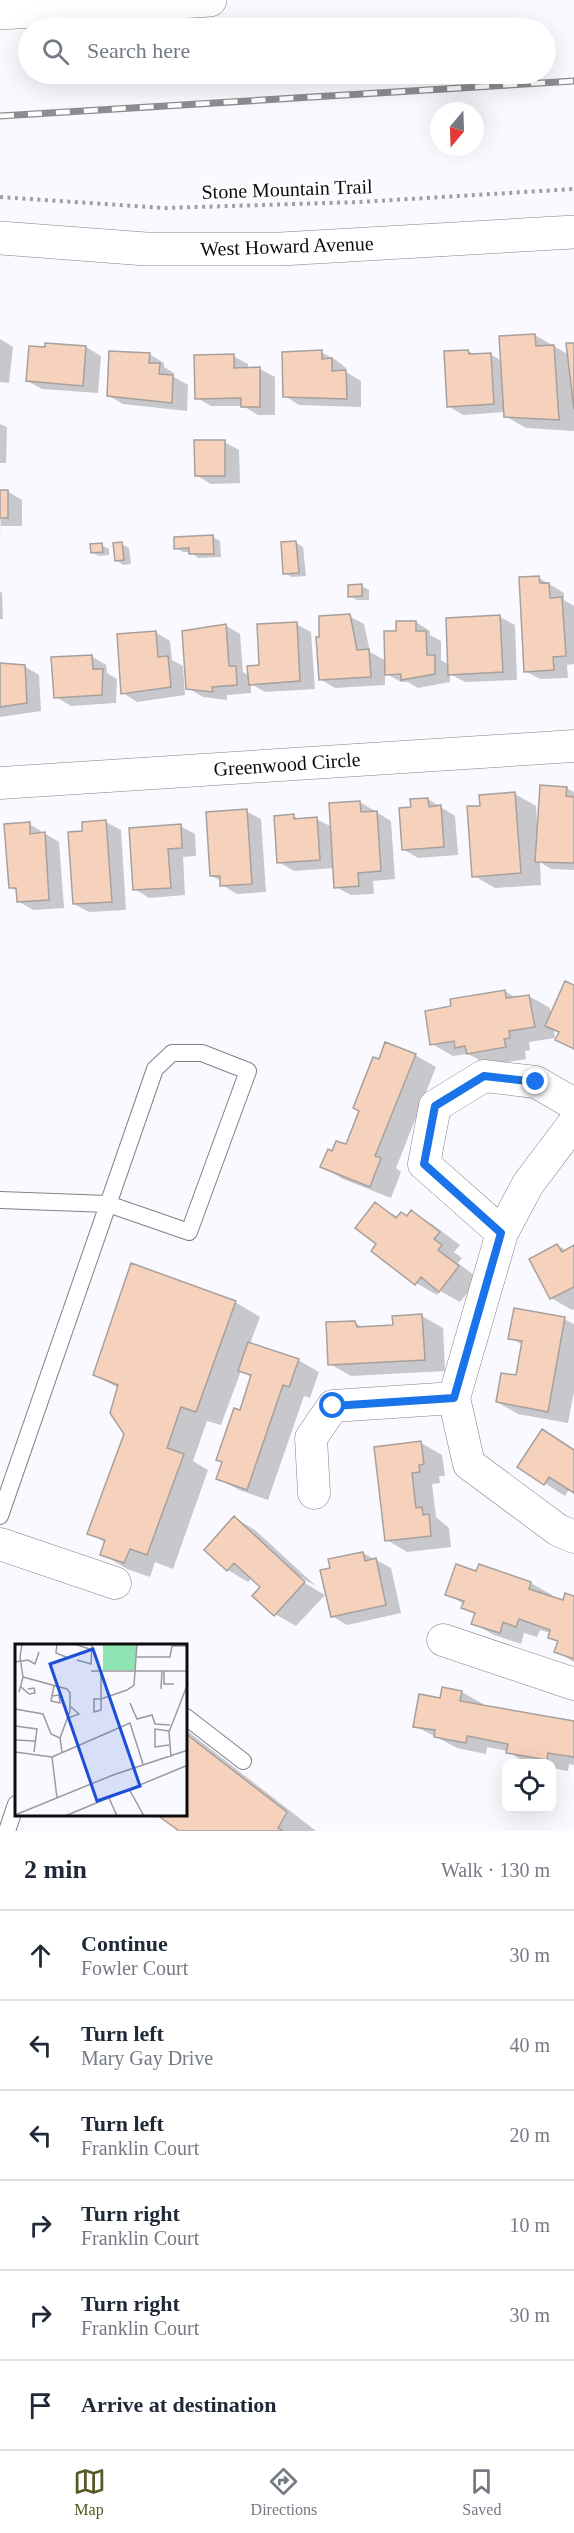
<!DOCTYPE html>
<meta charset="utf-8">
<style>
body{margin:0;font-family:"Times New Roman",serif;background:#f2f2f3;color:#1f2937}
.controls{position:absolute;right:18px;bottom:18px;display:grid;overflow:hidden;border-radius:12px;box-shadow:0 6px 24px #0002}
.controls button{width:54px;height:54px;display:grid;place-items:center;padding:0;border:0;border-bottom:2px solid #e0e1e3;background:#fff;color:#1f2937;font:30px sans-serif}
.compass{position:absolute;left:430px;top:102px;width:54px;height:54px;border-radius:50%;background:#fff;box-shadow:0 6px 24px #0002;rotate:199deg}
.stop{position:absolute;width:18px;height:18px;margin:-14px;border:4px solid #1a73e8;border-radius:50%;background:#fff}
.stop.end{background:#1a73e8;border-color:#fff;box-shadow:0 2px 6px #0008}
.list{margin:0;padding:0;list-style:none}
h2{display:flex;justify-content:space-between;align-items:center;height:78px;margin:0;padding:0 24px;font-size:26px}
h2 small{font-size:20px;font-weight:400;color:#747a83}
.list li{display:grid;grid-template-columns:39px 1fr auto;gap:18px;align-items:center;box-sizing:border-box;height:90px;padding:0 24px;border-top:2px solid #e0e1e3}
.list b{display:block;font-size:22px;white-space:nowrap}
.list p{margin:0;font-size:20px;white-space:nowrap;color:#747a83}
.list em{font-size:20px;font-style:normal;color:#747a83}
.icon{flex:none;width:33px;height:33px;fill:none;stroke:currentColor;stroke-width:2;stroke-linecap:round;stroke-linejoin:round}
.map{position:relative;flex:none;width:574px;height:1831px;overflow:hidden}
.search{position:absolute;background:#fff;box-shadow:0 6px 24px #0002;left:18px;right:18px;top:18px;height:66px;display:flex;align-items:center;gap:15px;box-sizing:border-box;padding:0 21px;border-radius:33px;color:#747a83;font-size:22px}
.sheet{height:618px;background:#fff}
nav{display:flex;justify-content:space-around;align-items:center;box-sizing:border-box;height:84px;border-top:2px solid #e0e1e3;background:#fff;font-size:16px;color:#747a83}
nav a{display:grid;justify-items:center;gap:3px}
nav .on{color:#595825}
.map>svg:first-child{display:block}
</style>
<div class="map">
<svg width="574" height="1831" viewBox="0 0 574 1831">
<rect width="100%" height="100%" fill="#f9f9ff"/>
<path fill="#0003" d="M535 335 569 355 574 344V431L526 428 505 416V412L463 415 448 406 468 351 475 355 490 354 502 361Z
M0 339 13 347 9 383 0 382Z
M47 344 86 347 101 356 98 393 42 389 27 381 46 349Z
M321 352 336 360 346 368V372L361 381V407L299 405 285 396Z
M149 354 164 363V367L174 373V377L188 385 187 411 123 404 109 396Z
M233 356 248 364V369H260L275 377V415H258L243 406H211L197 398Z
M0 424 7 427 6 463H0Z
M224 442 239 450 240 483 211 484 196 475Z
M0 491H7L22 500V526H1V538Z
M213 537 220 541 221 557 198 558 191 552H183L176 548Z
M296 543 303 547 306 576 292 577 284 573Z
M122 544 129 548 131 564 123 565 116 560Z
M101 545 109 549V555L99 556 92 552Z
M539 578 564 593V600L574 606V664L567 665 568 678 540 679 525 671Z
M362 586 369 590V600H357L350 596Z
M0 591 2 593 3 619H0Z
M349 616 364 624 370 652 386 661 398 632 416 622 430 631V635L441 641V660L449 665 500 617 515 625 517 680 465 682 450 674V682L418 688 408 682H401L385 673V685L335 688 320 679Z
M296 624 311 632 315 689 265 692 251 684V693L227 695V700L203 697 188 688 225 625 240 634 243 672 250 676 260 667Z
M155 632 170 641 172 660 183 666 185 695 137 702 123 693Z
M91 656 106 665 107 673 117 679 116 703 71 706 56 697Z
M0 664 24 666 39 675 41 711 0 717Z
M566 788 574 792V870L551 869 540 862 541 885 495 888 474 876 481 807 515 794 536 806 537 824H539Z
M428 799 455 816 458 855 418 858 403 849 412 809Z
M360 802 391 821 395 879 373 881 374 894 351 895 336 887 334 868 294 871 279 862 293 816 300 820 316 819 332 827Z
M246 811 261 819 266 892 237 894 222 885V881L211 876Z
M106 822 121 830 126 910 89 912 74 904 84 832Z
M29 824 59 842 64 908 33 910 18 901 17 891 10 887Z
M180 826 195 834 196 856 183 857 185 895 149 898 135 889Z
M574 987V1049L557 1040 560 1033 554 1029 555 1038 529 1042 530 1050 525 1051 526 1059 489 1065 468 1054 453 1056 432 1044 453 1008 505 991 516 998 529 996 550 1008 551 1016Z
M415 1055 436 1067 396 1168 401 1172 391 1198 343 1179 322 1167 333 1153 346 1146 379 1061Z
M375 1204 398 1217H408L412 1212 432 1224 460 1245 454 1252 462 1258 458 1263 479 1279 460 1302 440 1291 437 1295 416 1283 378 1244Z
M557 1245 567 1251 574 1247V1309L572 1310 551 1298Z
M235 1302 260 1317 250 1344 298 1360 319 1372 310 1398 304 1396 268 1500 239 1490 218 1478 252 1378 241 1371 221 1425 207 1421 193 1461 208 1470 173 1569 155 1562 150 1577 127 1569 102 1554 106 1543 89 1533 126 1434 118 1388 95 1375Z
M422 1316 443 1328 445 1371 351 1376 330 1364 355 1323 365 1328 395 1326Z
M564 1319 574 1324V1392L568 1423 518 1414 497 1402 517 1377 523 1345 510 1338Z
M421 1443 442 1455 445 1476H439L440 1483 432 1484 436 1517 449 1528 451 1547 407 1552 387 1540Z
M574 1450V1491L570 1488 565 1496 519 1467Z
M235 1518 255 1530 316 1586 300 1577 298 1579 325 1595 296 1626 275 1614 262 1587 252 1578 248 1582 228 1570Z
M363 1553 391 1568 401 1613 347 1625 332 1616Z
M480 1566 531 1583 552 1595 551 1598 564 1602 574 1597V1662L556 1651 559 1642 549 1637 551 1633 540 1630 537 1637 524 1633 521 1644 494 1635 473 1623 476 1615 463 1607 464 1604 447 1594 477 1573Z
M462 1692 483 1704 482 1706 574 1722V1765L569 1764 568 1771 552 1768V1764H527L508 1751 487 1747 486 1754 457 1748 415 1726 441 1699Z
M186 1730 316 1831H181L186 1814Z"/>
<path fill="#f6d2bd" stroke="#a7a09c" stroke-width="1.5" d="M535 334 536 346 554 345 559 420 504 417 499 336Z
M45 343 86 346 83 386 26 381 29 346 45 347Z
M566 343H574V410Z
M322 350V359L332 358V371L346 370 347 399 283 397 282 352Z
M468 350 469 354 491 353 494 404 447 407 444 351Z
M109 351 150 353 149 363H160L159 374 173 375 172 403 107 396Z
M234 354V368L260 367V407H241V398L195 399 194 355Z
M194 440H225V476H195Z
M0 490H8V518H0Z
M213 535 214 554H189V548L174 549V537Z
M296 541 299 573 283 574 281 542Z
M122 542 124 560 115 561 113 543Z
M102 543 103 552 91 553 90 544Z
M539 576 540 583H549L550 598 562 597 566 656 553 657 554 670 524 672 519 577Z
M362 584V596L348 597V585Z
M350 614 357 650 369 649 371 677 319 680 316 637H319V616Z
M500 615 503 672 448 675 446 618Z
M396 621H416V631H426L427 655H435V674L401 680V674L385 675 384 631H396Z
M297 622 300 681 249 685 247 666 259 665 257 624Z
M226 624 229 666H236L237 685 212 687 213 692 186 689 182 631Z
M156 631 158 657 168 656 171 687 121 694 117 634Z
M92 655 93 669H103L102 695 54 698 51 657Z
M0 663 25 665 27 703 0 707Z
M540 785 567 787 566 796 574 797V863L535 862Z
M515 792 521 873 472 877 467 806H480L479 795Z
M428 798 429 807 441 805 444 847 402 850 399 808 411 807 410 799Z
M360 801 361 812 377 811 381 871 358 873 359 886 334 888 329 803Z
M247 809 252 884 220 886V876H210L206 812Z
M294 814V819L317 817 320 860 277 863 274 816Z
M106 820 112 902 73 904 68 832 82 831V822Z
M30 822V834L45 832 49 900 17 902 16 888H9L4 824Z
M181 824 182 848 168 849 171 888 133 890 129 828Z
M565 981 574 985V1049L555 1040 559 1032 545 1026Z
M505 990 506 998 529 995 535 1027 509 1031 510 1038 504 1039 506 1047 467 1054 465 1046 455 1048 454 1041 430 1045 425 1011 451 1006 450 999Z
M385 1042 416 1054 375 1156 381 1158 370 1187 320 1167 328 1149 332 1151 336 1141 346 1144 359 1111 353 1108 373 1057 379 1059Z
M375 1202 396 1218 401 1212 407 1216 411 1210 440 1232 434 1239 442 1245 438 1250 459 1266 439 1292 421 1277 415 1285 371 1251 376 1244 355 1228Z
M557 1244 562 1252 574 1245V1287L550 1299 529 1259Z
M131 1263 236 1301 196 1412 181 1407 167 1448 184 1454 147 1555 130 1549 124 1563 100 1555 105 1540 87 1534 124 1434 110 1413 118 1385 93 1375Z
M514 1308 565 1317 548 1412 496 1402 501 1373 516 1375 522 1341 508 1339Z
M422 1314 425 1360 328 1365 326 1322 355 1321 357 1327 393 1325 392 1316Z
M248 1342 299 1359 289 1387 283 1385 247 1490 216 1479 222 1462 216 1460 234 1408 240 1410 251 1375 238 1371Z
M542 1429 574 1450V1493L549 1477 544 1485 517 1467Z
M421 1441 424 1464 419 1465 420 1472 412 1473 416 1508 422 1507 423 1515 429 1514 431 1536 385 1541 374 1447Z
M234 1516 305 1582 274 1616 252 1596 260 1587 234 1563 227 1571 204 1550Z
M363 1552 365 1561 376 1558 386 1605 331 1617 320 1570 330 1568 328 1559Z
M456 1564 476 1571 479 1564 531 1582 529 1589 563 1600 565 1593 574 1596V1659L554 1652 558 1641 548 1638 550 1630 519 1619 516 1627 503 1622 500 1633 471 1624 475 1613 461 1608 464 1601 445 1595Z
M442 1687 462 1691 460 1701 574 1721V1757L548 1753 547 1760 506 1753 508 1744 467 1736 466 1743 434 1737 435 1730 413 1727 419 1694 440 1698Z
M186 1734 287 1812 278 1828 283 1831H179L156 1814H186Z"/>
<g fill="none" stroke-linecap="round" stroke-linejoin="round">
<defs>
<path id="service" d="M0 1200 108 1204 189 1232 248 1071 202 1053H172L155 1069 0 1516
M186 1717 243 1761
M7 1831 16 1804"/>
<path id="minor" d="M0 783 574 746
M574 1123 528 1184 502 1233 454 1398 469 1464 558 1530 574 1537
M502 1233 424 1164 435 1106 484 1076 536 1082 574 1104
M314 1493 311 1438 333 1406 454 1398
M0 1544 115 1583
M443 1640 574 1684"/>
<path id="secondary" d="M0 238 146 249H281L574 232"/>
<path id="primary" d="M0 13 210 0"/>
</defs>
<use href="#service" stroke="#818187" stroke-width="18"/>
<use href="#minor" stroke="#818187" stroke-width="33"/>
<use href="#secondary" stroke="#818187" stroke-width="34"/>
<use href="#primary" stroke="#818187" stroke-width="34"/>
<path stroke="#a0a0a4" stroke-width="4" stroke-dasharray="3 4.5" stroke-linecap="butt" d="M0 197 165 208 360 202 574 189"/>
<use href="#service" stroke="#fff" stroke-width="16"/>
<use href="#minor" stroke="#fff" stroke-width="32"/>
<use href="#secondary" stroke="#fff" stroke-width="33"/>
<use href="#primary" stroke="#fff" stroke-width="33"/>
<defs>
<path id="rail" d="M0 116 574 81"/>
</defs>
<use href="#rail" stroke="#8d8d91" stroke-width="7"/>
<use href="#rail" stroke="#fff" stroke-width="4.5" stroke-dasharray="14" stroke-linecap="butt"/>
</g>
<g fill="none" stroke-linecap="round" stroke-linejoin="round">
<path stroke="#1a73e8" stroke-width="8" d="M333 1406 454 1398 501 1233 424 1164 435 1106 484 1076 536 1082"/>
</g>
<g text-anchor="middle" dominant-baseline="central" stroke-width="4.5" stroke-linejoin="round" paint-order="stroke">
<g font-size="20" fill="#0c0c0e" stroke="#fff">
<text transform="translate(287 189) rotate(-2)">Stone Mountain Trail</text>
<text transform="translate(287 246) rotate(-2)">West Howard Avenue</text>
<text transform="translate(287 764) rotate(-4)">Greenwood Circle</text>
</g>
</g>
<g transform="translate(15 1644)">
<rect width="172" height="172" fill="#f9f9ff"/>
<path d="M88 0H121V26H88Z" fill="#8ee5b3"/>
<path fill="none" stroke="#9a9a9f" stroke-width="1.5" d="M42 0 41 9 51 13M60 0 77 6M122 13H155L157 2H173M62 16 76 20 77 0M0 18 13 16 20 20 24 8M76 27H173M86 27V66L79 68V55H86L112 46 119 41 122 0M149 27V40H159M8 33 52 45 55 49V67L45 94 47 108M5 42 14 50 20 49 19 44 13 45M146 45 147 27M4 48 8 33 5 13 7 0M37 52 44 51 45 59 36 57 39 42M115 59 122 75 137 71 140 80 155 81M0 65 28 70 36 90 45 94M53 74 64 70 56 63M0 82 22 85 19 108M154 87 140 85V103L154 101M0 96 20 97M0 108 37 113M37 113 115 79 128 120M37 113 42 154M156 113 154 88 173 39M114 145 129 172M94 154 102 172M0 171 98 131 173 106M50 172 173 121"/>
<path fill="#1d4ed8" fill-opacity="0.15" stroke="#1d4ed8" stroke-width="3" d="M78 5 125 142 82 157 35 20Z"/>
<rect width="172" height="172" fill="none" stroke="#0c0c0e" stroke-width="3"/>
</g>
</svg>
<div class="controls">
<button><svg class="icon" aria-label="locate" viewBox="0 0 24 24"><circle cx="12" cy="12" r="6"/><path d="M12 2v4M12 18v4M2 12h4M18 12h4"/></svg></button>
</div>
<svg class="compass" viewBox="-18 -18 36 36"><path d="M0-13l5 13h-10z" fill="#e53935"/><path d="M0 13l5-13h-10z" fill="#747a83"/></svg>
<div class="stop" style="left:333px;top:1406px"></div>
<div class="stop end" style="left:536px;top:1082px"></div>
<div class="search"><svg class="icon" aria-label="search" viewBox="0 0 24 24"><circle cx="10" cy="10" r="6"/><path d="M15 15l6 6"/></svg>Search here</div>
</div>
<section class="sheet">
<h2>2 min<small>Walk · 130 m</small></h2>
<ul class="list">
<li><svg class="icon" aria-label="ahead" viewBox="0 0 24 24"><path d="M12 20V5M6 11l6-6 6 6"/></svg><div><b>Continue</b><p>Fowler Court</p></div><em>30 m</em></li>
<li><svg class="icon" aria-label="left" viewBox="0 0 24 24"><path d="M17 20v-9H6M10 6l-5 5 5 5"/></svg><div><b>Turn left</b><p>Mary Gay Drive</p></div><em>40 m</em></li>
<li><svg class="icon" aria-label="left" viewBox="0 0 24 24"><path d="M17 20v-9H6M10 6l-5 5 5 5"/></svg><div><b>Turn left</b><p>Franklin Court</p></div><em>20 m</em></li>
<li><svg class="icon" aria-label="right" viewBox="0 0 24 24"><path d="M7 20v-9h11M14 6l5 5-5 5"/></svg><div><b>Turn right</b><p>Franklin Court</p></div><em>10 m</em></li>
<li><svg class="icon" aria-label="right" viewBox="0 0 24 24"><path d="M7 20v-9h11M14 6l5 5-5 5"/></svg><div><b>Turn right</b><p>Franklin Court</p></div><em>30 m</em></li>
<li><svg class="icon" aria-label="arrive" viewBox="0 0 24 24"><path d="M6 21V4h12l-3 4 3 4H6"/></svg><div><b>Arrive at destination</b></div></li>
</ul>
</section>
<nav>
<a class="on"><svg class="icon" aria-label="map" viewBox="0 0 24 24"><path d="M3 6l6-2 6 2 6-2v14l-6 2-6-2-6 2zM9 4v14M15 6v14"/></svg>Map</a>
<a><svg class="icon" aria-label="directions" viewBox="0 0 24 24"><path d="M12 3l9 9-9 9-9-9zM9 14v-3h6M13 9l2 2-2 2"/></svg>Directions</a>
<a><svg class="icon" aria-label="saved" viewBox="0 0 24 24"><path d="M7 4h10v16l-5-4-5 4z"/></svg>Saved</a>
</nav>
